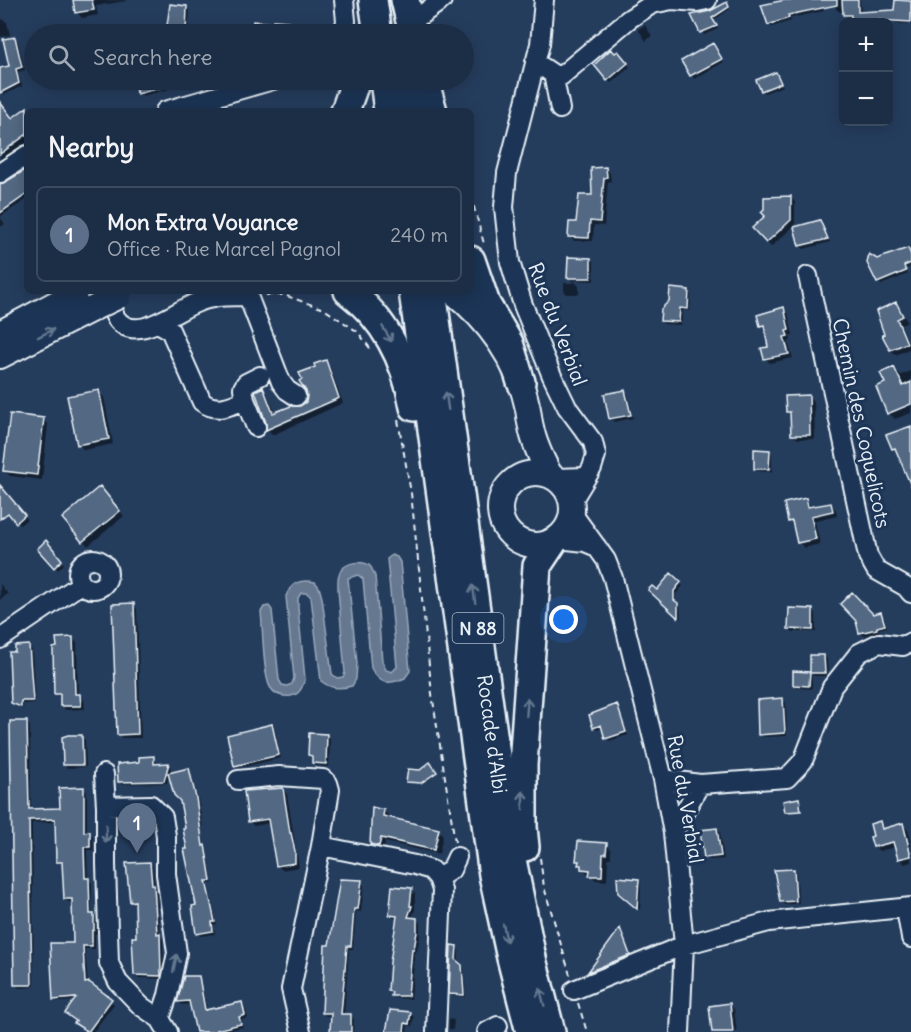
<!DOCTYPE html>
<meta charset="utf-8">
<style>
body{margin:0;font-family:Delius,sans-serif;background:#25364d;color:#f1f3f6}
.controls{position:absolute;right:18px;top:18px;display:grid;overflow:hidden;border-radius:9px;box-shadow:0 3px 15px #0003}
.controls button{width:54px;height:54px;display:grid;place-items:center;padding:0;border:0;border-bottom:2px solid #3a4a5f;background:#1c2e46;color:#f1f3f6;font:30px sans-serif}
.you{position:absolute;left:564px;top:620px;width:21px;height:21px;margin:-15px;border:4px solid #fff;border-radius:50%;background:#1a73e8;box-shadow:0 0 0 9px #1a73e833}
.badge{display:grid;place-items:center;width:39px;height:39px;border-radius:50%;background:#ffd166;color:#fff;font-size:20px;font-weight:700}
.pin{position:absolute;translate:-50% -50px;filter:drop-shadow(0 2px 3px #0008)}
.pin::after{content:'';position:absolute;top:32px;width:21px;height:18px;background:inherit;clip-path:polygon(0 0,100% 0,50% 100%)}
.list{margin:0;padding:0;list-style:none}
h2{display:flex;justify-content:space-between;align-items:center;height:78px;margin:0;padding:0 24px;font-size:26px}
h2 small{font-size:20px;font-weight:400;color:#a0a8b3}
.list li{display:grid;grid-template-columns:39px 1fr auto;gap:18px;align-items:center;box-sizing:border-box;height:96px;margin:0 12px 12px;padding:0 12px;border:2px solid #3a4a5f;border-radius:9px}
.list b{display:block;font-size:22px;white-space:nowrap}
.list p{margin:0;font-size:20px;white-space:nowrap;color:#a0a8b3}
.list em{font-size:20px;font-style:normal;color:#a0a8b3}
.icon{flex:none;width:33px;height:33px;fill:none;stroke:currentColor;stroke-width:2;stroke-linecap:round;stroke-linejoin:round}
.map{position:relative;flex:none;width:911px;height:1032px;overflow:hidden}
.search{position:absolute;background:#1c2e46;box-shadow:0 3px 15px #0003;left:24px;top:24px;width:450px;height:66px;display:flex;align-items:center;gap:15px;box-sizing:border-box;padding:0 21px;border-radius:33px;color:#a0a8b3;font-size:22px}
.panel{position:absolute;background:#1c2e46;box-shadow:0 3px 15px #0003;left:24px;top:108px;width:450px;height:186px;border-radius:9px}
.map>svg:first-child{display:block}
</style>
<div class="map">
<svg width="911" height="1032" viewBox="0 0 911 1032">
<rect width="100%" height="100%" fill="#253d5d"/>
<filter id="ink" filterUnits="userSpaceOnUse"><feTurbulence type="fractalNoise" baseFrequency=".0167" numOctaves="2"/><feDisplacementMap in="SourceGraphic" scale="12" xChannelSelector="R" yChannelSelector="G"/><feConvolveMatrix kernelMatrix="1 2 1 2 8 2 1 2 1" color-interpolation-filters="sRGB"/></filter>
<g filter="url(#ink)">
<path fill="#657890" stroke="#99a8ba" stroke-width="1.5" d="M392 555 397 557 400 562 410 671 405 678C388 685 380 685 371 668L363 579 358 575 348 578 357 663 356 679 352 686C339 689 331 689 321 681L311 597 307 593H301L298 598V608L305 679C302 688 300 694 291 696 283 697 275 695 270 687 263 674 263 629 261 612L264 607 269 606 272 610 279 680 282 685 287 686 292 684 294 678 286 596C292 582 300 579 315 582L319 587 322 598 332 674 337 678 343 677 345 673 338 589C338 582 337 574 342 569 348 562 363 560 370 566 373 569 373 573 375 576L382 661 386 670 392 672 397 667 388 569 387 559Z"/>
<path fill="#0007" d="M74 0H126V1L96 6 98 15 82 18 77 12Z
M792 0H819L824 11 791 18V21L772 27 769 24Z
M836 0H860L861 13 896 11 911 2V24L852 22V18H847L844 12H840L836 9Z
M726 4 730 9 713 21 718 29 704 35 702 32 710 12Z
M187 8 190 11 188 34H170L168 32Z
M0 11 2 19 7 22 10 35 0 37Z
M255 22 275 24 288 23 291 26 290 34H253Z
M645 25 652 36 646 41 638 29Z
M212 31 234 33 236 34H212Z
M15 38 18 42 25 70 18 72 22 86 4 95 0 86V70L11 67Z
M713 45 724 62 694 79 684 62Z
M615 55 621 56 630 67 611 83 608 80Z
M776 74 783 86 765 93 762 90Z
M138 80H166L169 89 142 96 138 93Z
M28 108 31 111H27V142L0 162V128Z
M606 168 610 173 611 181 608 182 604 226 594 225 593 241H574L569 236 593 197Z
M27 170V199L0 217 5 224 0 227V189Z
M790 197 795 202V225L771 247 754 228Z
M820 222 830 242 804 249 800 246Z
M908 250 911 254V267L905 269 908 274 881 285 878 282 877 261Z
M591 259 594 262V281L573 280 579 286V294H567L564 291V283H574L569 277Z
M688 291 691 294 690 311 683 310 681 325 664 324 661 321Z
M896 303 901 309 907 322 901 325 911 348 896 355 891 350Z
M783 308 788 313 793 335H790L791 341 788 342 793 358 770 363 765 358 770 348 766 330 761 325Z
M325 362 330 367 343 403 273 435 268 430 262 389 267 394 276 414 301 408 307 403 317 368Z
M894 368 901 375 911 371V413L895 419 888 412 887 384Z
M625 391 628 395 633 418 614 422 611 418Z
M98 392 104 397 113 444 84 450 79 445Z
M809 397 814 402 815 439H798L792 434V416L788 412Z
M43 419 48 425 42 480 10 476 4 471Z
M769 451 772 454V472L758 471 755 468Z
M105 493 124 516 88 546 64 518Z
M8 496 27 519 20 525 0 501V498Z
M806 500 812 508 831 504 836 510 837 516 815 521 820 544 804 548 799 542 795 527 789 521Z
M49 546 64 564 58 570 39 549Z
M672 576 683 586 676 594V604L680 607 681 619 650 590 658 591Z
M0 584 8 594 0 600Z
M133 605 137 609 141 738H122L118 734Z
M813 610 816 614V632H793L790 629Z
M881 613 884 616 887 627 879 629V632L864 636 861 633 858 620Z
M72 639 77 643 78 695 84 699 85 709 66 710 62 706V698L56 694Z
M29 646 32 650 35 703 23 704V709L12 702 17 654Z
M811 656H824L827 659 828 676H814L812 674V689L797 688 794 685 809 673 811 676Z
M782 700 786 703 787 736 763 737 760 734Z
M617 706 619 709 628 735 609 741 603 728 597 730 594 727Z
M27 722 30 726 31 810H61L83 788 87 792V833L93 836V850H87L88 879 92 883V915L96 919 97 933 95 934V949H85L88 984 114 1004 93 1032H88L79 1026 76 1001 58 1002 54 999 75 944 73 902H68L65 898 64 865 58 861 56 822 32 823 34 987 19 988 16 984Z
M272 726 275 729 281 758 239 768 236 765Z
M327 736 330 739 329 767 316 766 309 755Z
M82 737 85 740 86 767 67 768 64 765Z
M153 757 156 761V765H168L171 768 167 783 123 784 119 781 141 764Z
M430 764 437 773 422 784 408 781Z
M188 770 191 773 199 803 203 828 201 829 205 847 207 850 213 883 208 884 217 924 214 925 215 934 201 936 197 933 198 907 187 830Z
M283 789 287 794 299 867 282 870 277 865 270 823 254 826 249 821Z
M384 811 389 816 388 818 438 830 443 835 439 854 385 842 384 850 376 849 371 844Z
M880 823 885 828 903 825 908 830 911 840V862L904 864 899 858 896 847 879 851 874 846Z
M717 829 720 832 724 859 709 860 706 857Z
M606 844 611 850V858H608L607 881 596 880 582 869 578 860Z
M149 863 153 867 155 888 157 891 160 935 163 939 164 979 139 978 135 974 138 938 135 905 131 901Z
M793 870 796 873 799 903 785 905 781 902Z
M638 880 641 883 640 910 622 895Z
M361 882 364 885 361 912 356 911 353 949H349L344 1015 350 1016 354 1019 353 1032H332V1016H326L323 1013 330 947Z
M412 890 415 893V911L411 919 417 920 420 923V936L417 951H415L411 999 396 998 390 991 399 918H394L391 915Z
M620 931 632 958 592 975 590 972Z
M457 947 459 950 458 964 464 969 466 997 453 996 450 994Z
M185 978H198L201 981 207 1011 241 1003 245 1007 248 1018 241 1020 243 1027 222 1032H198L192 1004 182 1005 179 1002Z
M729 1004 734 1009 737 1032H714Z
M410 1014 414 1017 412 1026H408L407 1032H385Z
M449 1019 454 1020 453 1030 449 1029Z"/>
<path fill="#536782" stroke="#e8f1f8" stroke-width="1.5" d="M73 0H92L94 10 75 13Z
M785 0H837V5L788 15 789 18 768 25 761 5Z
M842 0H858V12L894 10 895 0 911 1V22L876 20V22H851V15H843Z
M727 2 729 7 712 18 717 26 700 33 691 15 710 11Z
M170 4 187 6 186 34 166 33Z
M273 20 289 21 287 34H252L253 21 273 23Z
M15 37 22 67 16 69 19 83 0 93V68L9 66 3 39Z
M713 43 722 59 690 76 681 61Z
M611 49 615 53 618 51 628 63 607 81 594 65Z
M776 72 781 83 761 91 756 80Z
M137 80H177L178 83 137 94 134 82H137Z
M0 102 12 118 27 107V134L0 154Z
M606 167 607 177 604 178 600 222 590 221 589 238 568 237 569 222H576L579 195H592L591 168Z
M27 169V194L0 213V185Z
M791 196V220L766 243 752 228 765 216 761 212 764 209V197Z
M820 220 828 239 799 246 794 227Z
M908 248 911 255V263L904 266 906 271 877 283 867 263 869 254 877 259Z
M568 257 591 258V278H567Z
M670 288 689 290 688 309 680 308 679 322 660 321 661 309 669 301Z
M896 302 903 316 897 319 907 343 890 350 882 335 884 334 876 311Z
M784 307 789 330 786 331 788 336 784 337 789 354 764 359 761 348 768 347 764 325 760 326 757 315Z
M326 360 339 398 266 430V423L255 391 263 387 273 413 291 406H300L306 402 307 396 306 391 299 381 302 379 299 373 315 367 314 364Z
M894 367 903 386 911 382V404L887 414 876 387 885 383 880 373Z
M99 390 109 439 77 445 67 396Z
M625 390 631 415 609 419 604 394Z
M809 395 810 435H791L790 412H786L785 396Z
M10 414 44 418 37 475 3 471Z
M911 426V486L895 448 892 449 886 435Z
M754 449 770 450 769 469H754Z
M0 485 25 515 16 523 8 513 0 519Z
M100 486 120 511 82 542 62 518Z
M806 498 808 507 831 503 833 511 811 516 816 539 797 543 792 521 788 522 784 503Z
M46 540 62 560 54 568 37 549Z
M671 573 681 582 674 591V600L678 603V618L648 590 652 586 657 590Z
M852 592 873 614 881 612 885 625 877 627V629L859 633 856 621 840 604Z
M134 603 138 734 117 735 112 604Z
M789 608 813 609V630L788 629Z
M73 637 75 694H80L81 706H60V694H54L53 648 57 647 56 638Z
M29 645 33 701H21V707L11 703 9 652H15V646Z
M810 655H824L825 673H810Z
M793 671 810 672 809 686 793 685Z
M783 698 785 733 758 735 757 700Z
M617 704 626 732 605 739 601 725 593 728 589 715Z
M10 721H27L29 809 60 808 59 788 84 787V832L90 831V847H84L85 878H89L90 914H94V930L92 931V946H83L85 983 89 982 112 999 88 1032 74 1023 76 1021 65 1013 76 998 53 1000 50 943H73L72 899H64L62 862H56L55 819 29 820 32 985H14Z
M272 724 279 755 234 766 227 735Z
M309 733 327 734 326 764 312 763V756L308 755Z
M68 735H82L83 765H63L62 737Z
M154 756V764L169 763 164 781 118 782 117 764 139 762V757Z
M430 762 437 772 421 783 406 782 408 769 420 770Z
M189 768 196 798 203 846 205 845 208 862 211 881H206L215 922H212L213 931 196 934 192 906 196 905 184 849H187L183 829 185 828 180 801 174 795 168 773Z
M283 788 290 833H291L295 851V863L276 866 268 819 248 822 244 791Z
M799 798 801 811 785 812 783 801Z
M372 807 384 810 383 816 439 829 434 850 381 838 379 846 370 844Z
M880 821 882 829 903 823 911 856 898 859 893 842 873 847 870 837 873 836 870 824Z
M717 828 721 856 704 858 700 830Z
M578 841 607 843 606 854H603L602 876H589L590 870 581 869V865H578L579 861H576Z
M150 862 152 885H154L157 934 160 933 161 976 134 975 132 937H136L135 901 130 902 126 863Z
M794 869 796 901 780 902 774 870Z
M617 877 639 879 637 909 618 893Z
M340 879 362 880 358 909H354L351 946H347L341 1014H351V1032H330L331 1013H322L325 945H329Z
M392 886 412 888 410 906H412L408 917 417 918V932L414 949H412L408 996H391L392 992 388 991 390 962 397 916 389 915Z
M620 928 630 955 588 972Z
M451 945 457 946 456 960 462 965 464 995 449 994Z
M184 976H199L205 1010 242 1002 245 1015 239 1017 241 1024 216 1030V1032H196L189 1001 177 1002Z
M730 1003 733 1032H712L709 1006Z
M390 1010 411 1012 409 1024 405 1023 404 1032H386Z"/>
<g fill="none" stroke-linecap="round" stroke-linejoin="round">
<defs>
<path id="minor" d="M544 0 540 44 507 173 504 207 510 262 523 305 552 376 567 407 593 442 596 455 592 468 572 501
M672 0 697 2 707 0
M421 15 442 0
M343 34 346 21 344 0
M535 62 553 74 561 76 629 19 652 4 672 0
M553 74 560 109
M165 111 273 80
M0 173 27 155
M808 276 868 556 876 570 906 587 911 593
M110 291C111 299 112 312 116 318 136 347 179 307 201 301 216 296 232 296 248 296L281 382 287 390 296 396
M158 323 170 330 202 402C217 413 229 406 245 400
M256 427 245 400 243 388 246 383 260 376
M557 478 585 477
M572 513 606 560 613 578 663 779 673 833 684 945 680 1032
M558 539 585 542 597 547
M78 574a15 15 0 1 1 30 0a15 15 0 1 1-30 0Z
M0 639 81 584
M104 774 106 806
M663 779 700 784 787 778 803 761 832 687 859 653 879 643 903 646 911 642
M238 780 279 776 323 779 328 783 330 790 321 846
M673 833 700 784
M438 878 451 870 457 857
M906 909 911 938
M574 990 684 945 769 922 911 907
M160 1019 168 995 177 953 166 874V836L163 817 151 805 106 806V864L109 963 118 982 141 1006 160 1019 168 1032
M301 1032 291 989 321 846 415 865 431 870 438 878 442 890 436 1032
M487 1032 498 1026"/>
<path id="major" d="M452 291C488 320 517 359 527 405 529 412 529 420 531 427 534 444 542 460 550 475
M0 333 79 291
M0 356 92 309
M500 509a36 36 0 1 1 72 0a36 36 0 1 1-72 0Z"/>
<g id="highway">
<path d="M373 0 378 34"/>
<path d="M405 0 413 34"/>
<path d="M384 80 388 111"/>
<path d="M403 80 407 111"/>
<path d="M424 80 433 111"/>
<path d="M345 111 356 80"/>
<path d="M471 260 486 304 509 343 521 382"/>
<path d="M348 291C385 319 406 361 414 407"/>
<path d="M413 291 493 875 511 958 530 1032"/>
<path id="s1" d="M432 291 507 835 533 963 551 1032"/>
<path d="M525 847 523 827V765L537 566 553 542"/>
</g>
</defs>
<use href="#minor" stroke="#e8f1f8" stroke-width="22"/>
<use href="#major" stroke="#e8f1f8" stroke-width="28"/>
<use href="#highway" stroke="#e8f1f8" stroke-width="32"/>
<path stroke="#e8f1f8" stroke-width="2" stroke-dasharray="6 4.5" stroke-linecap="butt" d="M471 196 484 244
M266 295H284L324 309 358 332 372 351
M398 420 411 493 432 694 455 842
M540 858 544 887 570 975
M578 1003 587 1032"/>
<use href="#minor" stroke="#1d3557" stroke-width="18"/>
<use href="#major" stroke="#1d3557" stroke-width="24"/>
<use href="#highway" stroke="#1d3557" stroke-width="27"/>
<defs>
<path id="major-bridge" d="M92 309 119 296"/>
</defs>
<use href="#major-bridge" stroke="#e8f1f8" stroke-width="28" stroke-linecap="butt"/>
<use href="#major-bridge" stroke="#1d3557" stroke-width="24"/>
</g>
<defs><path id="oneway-shaft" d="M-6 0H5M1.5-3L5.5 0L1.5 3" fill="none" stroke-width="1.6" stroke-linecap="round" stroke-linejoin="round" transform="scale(1.5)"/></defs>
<g stroke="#64778f">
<use href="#oneway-shaft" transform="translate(46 333) rotate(-27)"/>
<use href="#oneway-shaft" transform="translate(387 334) rotate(59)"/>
<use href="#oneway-shaft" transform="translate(447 401) rotate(-98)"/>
<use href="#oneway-shaft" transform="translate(474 594) rotate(-98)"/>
<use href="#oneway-shaft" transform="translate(527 707) rotate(-86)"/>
<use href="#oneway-shaft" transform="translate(523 800) rotate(-90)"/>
<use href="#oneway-shaft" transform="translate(106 834) rotate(90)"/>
<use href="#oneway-shaft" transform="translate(505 933) rotate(78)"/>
<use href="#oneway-shaft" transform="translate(175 963) rotate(-78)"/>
<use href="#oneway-shaft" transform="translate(542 997) rotate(-105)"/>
</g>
</g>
<g text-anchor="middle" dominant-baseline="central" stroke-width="6" stroke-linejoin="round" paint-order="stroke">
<rect fill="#1d3557" stroke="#abb9c8" stroke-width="1.5" x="452.5" y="613" width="51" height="30" rx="4.5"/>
<g font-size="18" font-weight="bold" fill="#e8f1f8">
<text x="478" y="628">N 88</text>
</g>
<g font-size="20" fill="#e8f1f8" stroke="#1d3557">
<text transform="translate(558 324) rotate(69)">Rue du Verbial</text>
<text transform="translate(862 423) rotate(78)">Chemin des Coquelicots</text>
<text stroke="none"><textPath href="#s1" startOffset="447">Rocade d'Albi</textPath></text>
<text transform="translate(686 799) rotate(80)">Rue du Verbial</text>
</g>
</g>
</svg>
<div class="controls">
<button>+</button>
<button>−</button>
</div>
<div class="you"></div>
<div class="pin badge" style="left:137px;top:853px;background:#5c6f8a">1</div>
<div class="search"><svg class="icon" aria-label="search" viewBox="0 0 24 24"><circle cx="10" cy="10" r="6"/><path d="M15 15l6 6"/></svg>Search here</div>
<section class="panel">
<h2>Nearby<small></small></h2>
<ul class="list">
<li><span class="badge" style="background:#5c6f8a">1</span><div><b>Mon Extra Voyance</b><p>Office · Rue Marcel Pagnol</p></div><em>240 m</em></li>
</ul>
</section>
</div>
